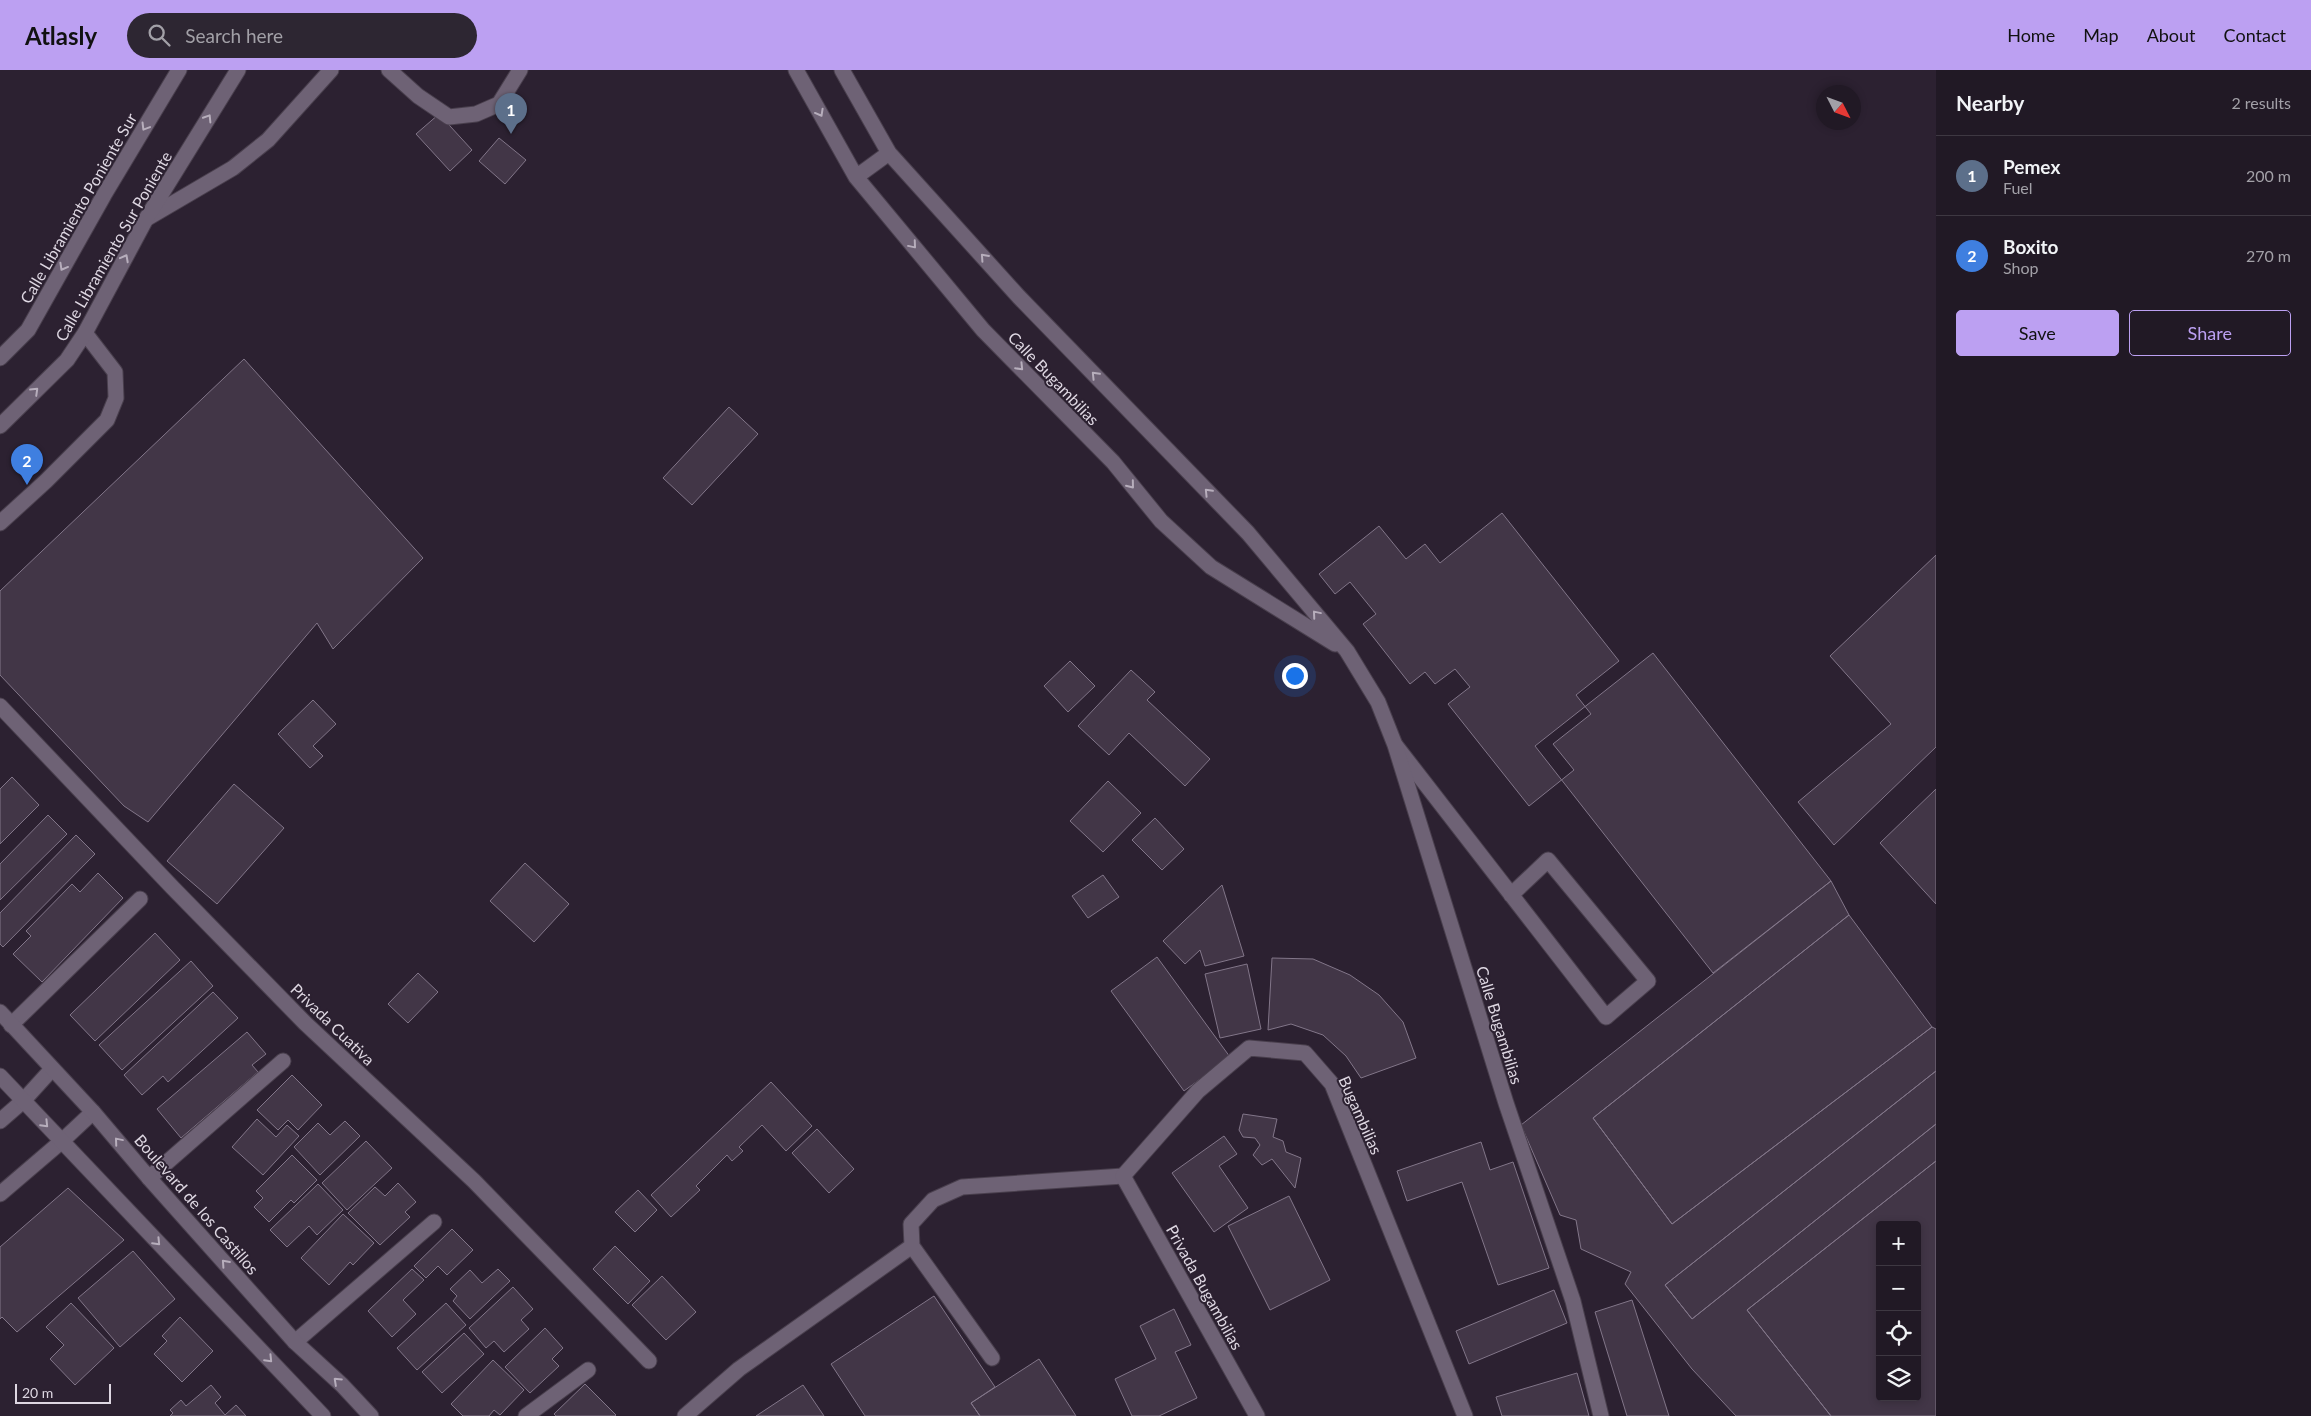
<!DOCTYPE html>
<meta charset="utf-8">
<style>
body{margin:0;font-family:Lato,sans-serif;background:#2d2632;color:#f1f3f6}
.controls{position:absolute;right:15px;bottom:15px;display:grid;overflow:hidden;border-radius:5px;box-shadow:0 2px 8px #0003}
.controls button{width:45px;height:45px;display:grid;place-items:center;padding:0;border:0;border-bottom:1px solid #3e3842;background:#211925;color:#f1f3f6;font:25px sans-serif}
.compass{position:absolute;left:1816px;top:15px;width:45px;height:45px;border-radius:50%;background:#211925;box-shadow:0 2px 8px #0003;rotate:132deg}
.scale{position:absolute;left:15px;bottom:12px;width:96px;box-sizing:border-box;padding-left:5px;border:2px solid #ded7e2;border-top:0;font-size:14px;line-height:18px;white-space:nowrap;color:#ded7e2;-webkit-text-stroke:4px #2c2131;paint-order:stroke}
.you{position:absolute;left:1294px;top:605px;width:18px;height:18px;margin:-12px;border:4px solid #fff;border-radius:50%;background:#1a73e8;box-shadow:0 0 0 8px #1a73e833}
.badge{display:grid;place-items:center;width:32px;height:32px;border-radius:50%;background:#bca0f2;color:#fff;font-size:16px;font-weight:700}
.pin{position:absolute;translate:-50% -41px;filter:drop-shadow(0 1px 2px #0008)}
.pin::after{content:'';position:absolute;top:26px;width:18px;height:15px;background:inherit;clip-path:polygon(0 0,100% 0,50% 100%)}
.list{margin:0;padding:0;list-style:none}
h2{display:flex;justify-content:space-between;align-items:center;height:65px;margin:0;padding:0 20px;font-size:21px}
h2 small{font-size:16px;font-weight:400;color:#a2a0a7}
.list li{display:grid;grid-template-columns:32px 1fr auto;gap:15px;align-items:center;box-sizing:border-box;height:80px;padding:0 20px;border-top:1px solid #3e3842}
.list b{display:block;font-size:19px;white-space:nowrap}
.list p{margin:0;font-size:16px;white-space:nowrap;color:#a2a0a7}
.list em{font-size:16px;font-style:normal;color:#a2a0a7}
.actions{display:flex;gap:10px;padding:15px 20px}
.actions a{flex:1;padding:11px 0;border:1px solid #bca0f2;border-radius:5px;text-align:center;font-size:18px;color:#bca0f2}
.actions .main{background:#bca0f2;color:#111}
.icon{flex:none;width:28px;height:28px;fill:none;stroke:currentColor;stroke-width:2;stroke-linecap:round;stroke-linejoin:round}
.map{position:relative;flex:none;width:1936px;height:1346px;overflow:hidden}
header{display:flex;align-items:center;gap:30px;box-sizing:border-box;height:70px;padding:0 25px;background:#bca0f2;color:#111}
header strong{font-size:24px}
nav{display:flex;gap:28px;margin-inline-start:auto;font-size:18px}
.search{width:350px;height:45px;background:#2d2632;display:flex;align-items:center;gap:12px;box-sizing:border-box;padding:0 18px;border-radius:28px;color:#a2a0a7;font-size:19px}
main{display:flex}
aside{flex:1;background:#211925}
.map>svg:first-child{display:block}
</style>
<header>
<strong>Atlasly</strong>
<div class="search"><svg class="icon" aria-label="search" viewBox="0 0 24 24"><circle cx="10" cy="10" r="6"/><path d="M15 15l6 6"/></svg>Search here</div>
<nav><a>Home</a><a>Map</a><a>About</a><a>Contact</a></nav>
</header>
<main>
<div class="map">
<svg width="1936" height="1346" viewBox="0 0 1936 1346">
<rect width="100%" height="100%" fill="#2c2131"/>
<path fill="#423647" stroke="#827689" fill-rule="evenodd" d="M439 44 472 80 450 101 416 64Z
M499 68 526 90 505 114 479 91Z
M244 289 423 488 333 579 317 553 148 752 124 736 0 605V521Z
M729 337 758 364 692 435 663 408Z
M1502 443 1619 591 1576 625 1591 644 1553 674 1574 700 1529 736 1448 634 1470 617 1455 599 1435 614 1425 602 1410 614 1363 554 1376 544 1350 512 1335 524 1319 504 1379 456 1406 489 1425 474 1440 493Z
M1936 485V677L1834 775 1798 732 1891 654 1830 586Z
M1653 583 1831 811 1713 903 1535 676Z
M1070 591 1095 616 1068 642 1044 616Z
M1131 600 1155 622 1147 630 1210 689 1185 716 1129 663 1109 685 1078 656Z
M313 630 336 654 313 676 323 686 310 698 278 664Z
M12 707 39 735 0 774V719Z
M1108 711 1141 743 1103 782 1070 751Z
M234 714 284 758 217 834 167 791Z
M1936 719V834L1880 773Z
M48 745 67 764 0 830V794Z
M1155 748 1184 779 1162 800 1132 770Z
M76 765 95 784 3 877 0 874V843Z
M525 793 569 834 534 872 490 831Z
M98 803 123 828 42 912 13 884 31 866 26 861 72 814 80 822Z
M1103 805 1119 827 1088 848 1072 826Z
M1831 811 1849 845 1593 1048 1672 1154 1932 957 1936 959V1001L1665 1215 1692 1249 1936 1054V1091L1747 1240 1831 1346H1736L1692 1299 1625 1214 1631 1202 1581 1179 1576 1150 1560 1145 1521 1055Z
M1222 815 1244 886 1205 896 1200 880 1185 894 1163 871Z
M1849 845 1932 957 1672 1154 1593 1048Z
M155 863 180 890 95 971 70 945Z
M1157 887 1230 987 1184 1021 1111 921Z
M1272 888 1313 889 1350 905 1379 925 1403 952 1416 988 1361 1008 1346 986 1323 965 1291 954 1268 960Z
M191 891 213 916 122 1000 99 975Z
M1247 894 1261 959 1220 968 1205 904Z
M418 903 438 922 408 953 388 934Z
M213 922 238 948 168 1012 163 1006 142 1025 124 1005Z
M247 962 266 984 252 995 258 1002 181 1068 157 1039Z
M1936 1001V1054L1692 1249 1665 1215Z
M292 1005 322 1035 298 1060 288 1050 278 1060 257 1040Z
M771 1012 812 1056 786 1081 762 1055 739 1077 743 1081 732 1091 727 1085 696 1116 700 1120 671 1147 651 1125Z
M1243 1044 1277 1049 1273 1067 1283 1071 1286 1082 1301 1088 1295 1118 1272 1089 1262 1095 1253 1085 1260 1075 1255 1068 1243 1067 1239 1060Z
M257 1049 276 1067 287 1055 299 1066 263 1105 232 1077Z
M345 1051 360 1066 320 1105 294 1077 318 1053 330 1065Z
M817 1059 854 1099 829 1123 792 1083Z
M1224 1066 1237 1084 1219 1096 1248 1138 1214 1162 1172 1103Z
M366 1071 392 1098 347 1140 322 1113Z
M1481 1072 1490 1100 1513 1092 1549 1198 1498 1215 1462 1112 1407 1131 1397 1101Z
M292 1085 317 1110 294 1133 291 1130 269 1152 254 1137 263 1128 256 1121Z
M1936 1091V1346H1831L1747 1240ZM1880 1155H1917V1327H1880Z
M398 1113 416 1132 405 1142 410 1147 380 1175 348 1143 375 1117 385 1126Z
M318 1114 343 1140 317 1165 309 1156 287 1177 270 1160Z
M68 1118 124 1170 17 1262 2 1247 0 1249V1177Z
M638 1120 657 1140 635 1162 615 1142Z
M1289 1126 1330 1210 1270 1240 1228 1156Z
M343 1144 374 1173 353 1195 350 1192 329 1215 301 1188Z
M452 1159 473 1180 447 1205 438 1196 426 1208 414 1196Z
M615 1176 650 1211 628 1234 593 1199Z
M133 1181 175 1229 120 1277 78 1228Z
M412 1199 424 1210 403 1230 416 1244 392 1267 368 1241Z
M498 1199 510 1211 470 1249 453 1231 457 1226 450 1219 470 1200 482 1213Z
M662 1206 696 1242 666 1270 632 1235Z
M513 1217 533 1239 521 1250 529 1259 504 1282 494 1271 486 1278 469 1258Z
M1554 1220 1567 1253 1469 1294 1456 1261Z
M934 1226 995 1317 971 1333 980 1346H865L831 1294Z
M1632 1230 1669 1346H1627L1595 1242Z
M71 1233 114 1278 75 1315 50 1289 64 1275 46 1257Z
M446 1233 466 1255 417 1300 397 1278Z
M1174 1239 1191 1275 1175 1282 1197 1328 1159 1346H1132L1115 1309 1156 1289 1140 1256Z
M180 1247 213 1281 182 1312 154 1284 167 1271 162 1266Z
M545 1258 563 1278 552 1289 559 1296 530 1323 505 1297Z
M464 1263 484 1284 442 1323 422 1302Z
M1039 1289 1076 1346H980L971 1333Z
M493 1290 524 1320 500 1345 494 1340 489 1346H463L451 1334Z
M1577 1303 1589 1346H1502L1496 1327Z
M585 1314 616 1345 615 1346H556L554 1344Z
M211 1315 221 1327 215 1333 225 1345 236 1335 246 1346H170L173 1343 170 1340 181 1330 186 1336Z
M803 1315 824 1346H756Z"/>
<g fill="none" stroke-linecap="round" stroke-linejoin="round">
<defs>
<path id="service" d="M389 0 418 26 449 47 476 44 499 34 520 0
M146 149 233 98 268 70 331 0
M0 453 46 411 107 350 116 328 115 302 85 263
M0 636 172 817 305 953 474 1111 649 1291
M1396 676 1606 947 1648 911 1548 790 1511 825
M992 1288 912 1176 911 1154 933 1130 962 1117 1123 1106
M685 1346 739 1299 912 1176"/>
<path id="minor" d="M796 0 856 107 983 260 1113 392 1161 451 1211 497 1335 574
M842 0 889 83 1019 227 1248 463 1347 581 1378 632 1395 675 1506 1033 1573 1231 1601 1346
M856 107 889 83
M11 955 140 829
M0 1051 23 1031 52 999
M149 1108 283 991
M0 1124 62 1071 93 1042
M295 1272 434 1152
M526 1346 588 1300
M1257 1346 1123 1106 1198 1021 1249 978 1305 983 1332 1014 1465 1346"/>
<path id="tertiary" d="M0 942 93 1042 149 1108 295 1272 342 1315 371 1346
M0 1006 323 1346"/>
<path id="secondary" d="M0 288 28 260 104 125 179 0
M0 356 67 290 85 263 146 149 238 0"/>
</defs>
<use href="#service" stroke="#493f4d" stroke-width="17"/>
<use href="#minor" stroke="#493f4d" stroke-width="17"/>
<use href="#tertiary" stroke="#493f4d" stroke-width="17"/>
<use href="#secondary" stroke="#493f4d" stroke-width="17"/>
<use href="#service" stroke="#6e6275" stroke-width="15"/>
<use href="#minor" stroke="#6e6275" stroke-width="15"/>
<use href="#tertiary" stroke="#6e6275" stroke-width="15"/>
<use href="#secondary" stroke="#6e6275" stroke-width="15"/>
</g>
<defs><path id="oneway-chevron" d="M-2-3.5L2.5 0L-2 3.5" fill="none" stroke-width="1.6" stroke-linecap="round" stroke-linejoin="round" transform="scale(1.25)"/></defs>
<g stroke="#b7aebc">
<use href="#oneway-chevron" transform="translate(820 43) rotate(61)"/>
<use href="#oneway-chevron" transform="translate(208 48) rotate(-58)"/>
<use href="#oneway-chevron" transform="translate(145 57) rotate(121)"/>
<use href="#oneway-chevron" transform="translate(913 175) rotate(50)"/>
<use href="#oneway-chevron" transform="translate(984 187) rotate(-132)"/>
<use href="#oneway-chevron" transform="translate(125 188) rotate(-62)"/>
<use href="#oneway-chevron" transform="translate(63 197) rotate(119)"/>
<use href="#oneway-chevron" transform="translate(1020 297) rotate(46)"/>
<use href="#oneway-chevron" transform="translate(1095 305) rotate(-134)"/>
<use href="#oneway-chevron" transform="translate(35 321) rotate(-44)"/>
<use href="#oneway-chevron" transform="translate(1131 415) rotate(51)"/>
<use href="#oneway-chevron" transform="translate(1208 422) rotate(-134)"/>
<use href="#oneway-chevron" transform="translate(1316 544) rotate(-130)"/>
<use href="#oneway-chevron" transform="translate(45 1054) rotate(46)"/>
<use href="#oneway-chevron" transform="translate(118 1071) rotate(-130)"/>
<use href="#oneway-chevron" transform="translate(157 1172) rotate(46)"/>
<use href="#oneway-chevron" transform="translate(225 1193) rotate(-132)"/>
<use href="#oneway-chevron" transform="translate(269 1289) rotate(46)"/>
<use href="#oneway-chevron" transform="translate(337 1311) rotate(-137)"/>
</g>
<g text-anchor="middle" dominant-baseline="central" stroke-width="4" stroke-linejoin="round" paint-order="stroke">
<g font-size="16" fill="#ded7e2" stroke="#2c2131">
<text transform="translate(78 138) rotate(-60)">Calle Libramiento Poniente Sur</text>
<text transform="translate(113 176) rotate(-60)">Calle Libramiento Sur Poniente</text>
<text transform="translate(1054 308) rotate(46)">Calle Bugambilias</text>
<text transform="translate(333 954) rotate(44)">Privada Cuativa</text>
<text transform="translate(1500 955) rotate(73)">Calle Bugambilias</text>
<text transform="translate(1361 1045) rotate(66)">Bugambilias</text>
<text transform="translate(197 1134) rotate(49)">Boulevard de los Castillos</text>
<text transform="translate(1205 1217) rotate(61)">Privada Bugambilias</text>
</g>
</g>
</svg>
<div class="controls">
<button>+</button>
<button>−</button>
<button><svg class="icon" aria-label="locate" viewBox="0 0 24 24"><circle cx="12" cy="12" r="6"/><path d="M12 2v4M12 18v4M2 12h4M18 12h4"/></svg></button>
<button><svg class="icon" aria-label="layers" viewBox="0 0 24 24"><path d="M12 4l9 5-9 5-9-5zM3 14l9 5 9-5"/></svg></button>
</div>
<svg class="compass" viewBox="-18 -18 36 36"><path d="M0-13l5 13h-10z" fill="#e53935"/><path d="M0 13l5-13h-10z" fill="#a2a0a7"/></svg>
<div class="scale">20 m</div>
<div class="you"></div>
<div class="pin badge" style="left:511px;top:64px;background:#5c6f8a">1</div>
<div class="pin badge" style="left:27px;top:415px;background:#3f7fe0">2</div>
</div>
<aside>
<h2>Nearby<small>2 results</small></h2>
<ul class="list">
<li><span class="badge" style="background:#5c6f8a">1</span><div><b>Pemex</b><p>Fuel</p></div><em>200 m</em></li>
<li><span class="badge" style="background:#3f7fe0">2</span><div><b>Boxito</b><p>Shop</p></div><em>270 m</em></li>
</ul>
<div class="actions"><a class="main">Save</a><a>Share</a></div>
</aside>
</main>
